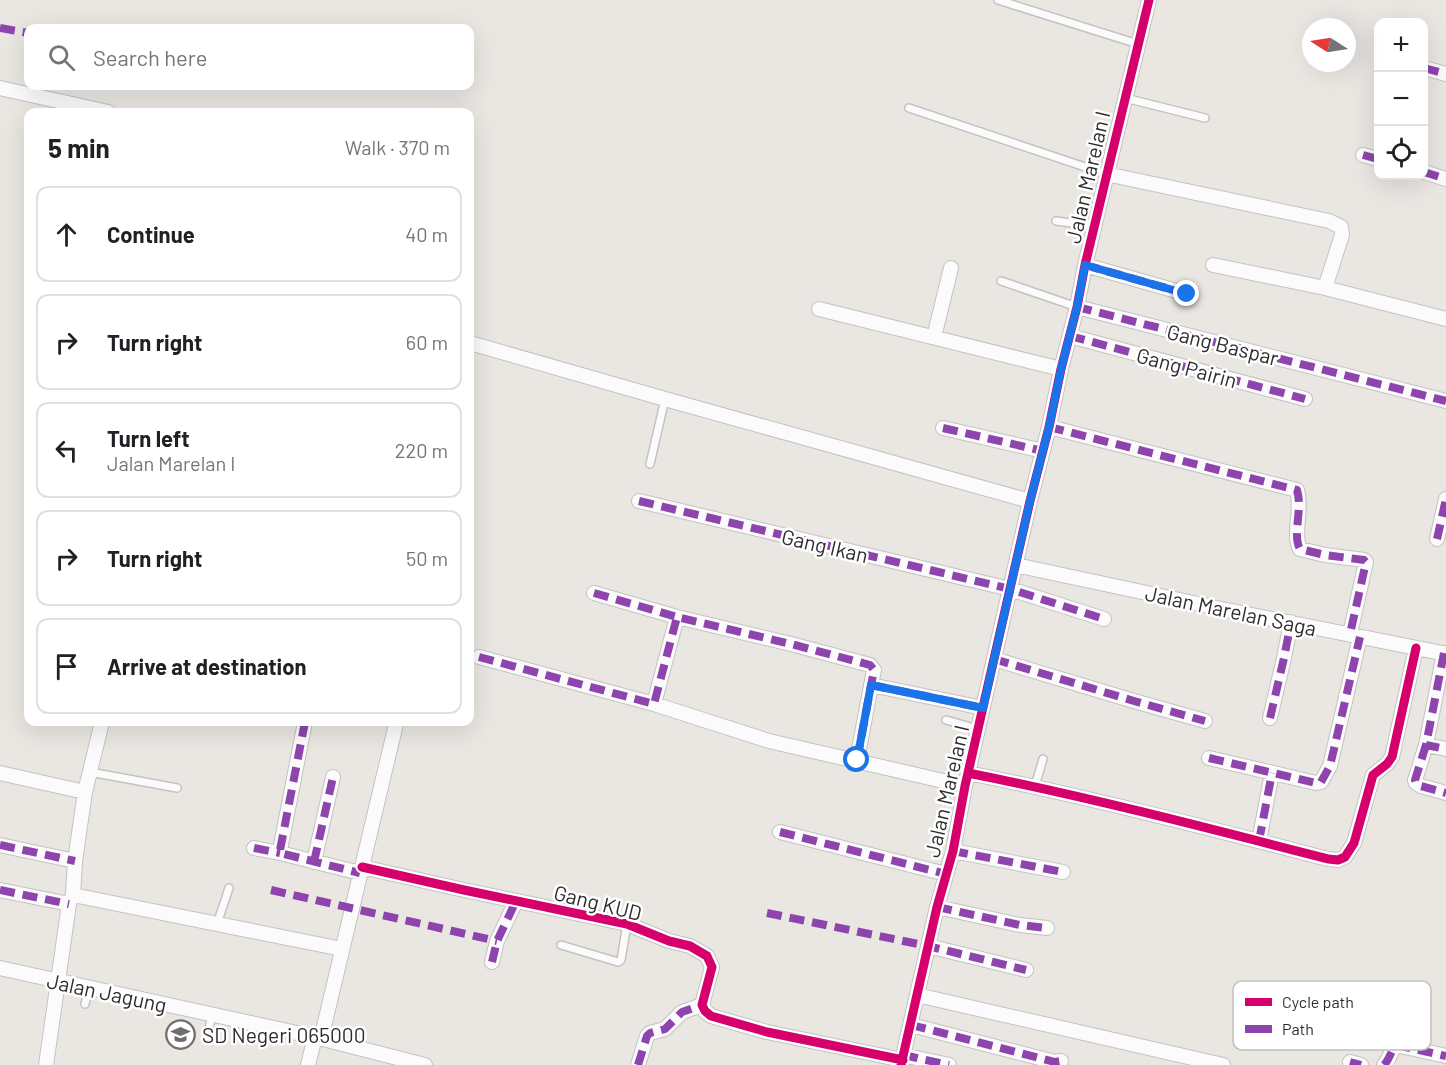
<!DOCTYPE html>
<meta charset="utf-8">
<style>
body{margin:0;font-family:Barlow,sans-serif;background:#f2f2f2;color:#202124}
.controls{position:absolute;right:18px;top:18px;display:grid;overflow:hidden;border-radius:12px;box-shadow:0 6px 24px #0002}
.controls button{width:54px;height:54px;display:grid;place-items:center;padding:0;border:0;border-bottom:2px solid #e0e0e0;background:#fff;color:#202124;font:30px sans-serif}
.compass{position:absolute;left:1302px;top:18px;width:54px;height:54px;border-radius:50%;background:#fff;box-shadow:0 6px 24px #0002;rotate:282deg}
.stop{position:absolute;width:18px;height:18px;margin:-14px;border:4px solid #1a73e8;border-radius:50%;background:#fff}
.stop.end{background:#1a73e8;border-color:#fff;box-shadow:0 2px 6px #0008}
.list{margin:0;padding:0;list-style:none}
h2{display:flex;justify-content:space-between;align-items:center;height:78px;margin:0;padding:0 24px;font-size:26px}
h2 small{font-size:20px;font-weight:400;color:#757577}
.list li{display:grid;grid-template-columns:39px 1fr auto;gap:18px;align-items:center;box-sizing:border-box;height:96px;margin:0 12px 12px;padding:0 12px;border:2px solid #e0e0e0;border-radius:12px}
.list b{display:block;font-size:22px;white-space:nowrap}
.list p{margin:0;font-size:20px;white-space:nowrap;color:#757577}
.list em{font-size:20px;font-style:normal;color:#757577}
.icon{flex:none;width:33px;height:33px;fill:none;stroke:currentColor;stroke-width:2;stroke-linecap:round;stroke-linejoin:round}
.map{position:relative;flex:none;width:1446px;height:1065px;overflow:hidden}
.search{position:absolute;background:#fff;box-shadow:0 6px 24px #0002;left:24px;top:24px;width:450px;height:66px;display:flex;align-items:center;gap:15px;box-sizing:border-box;padding:0 21px;border-radius:12px;color:#757577;font-size:22px}
.panel{position:absolute;background:#fff;box-shadow:0 6px 24px #0002;left:24px;top:108px;width:450px;height:618px;border-radius:12px}
.map>svg:first-child{display:block}
</style>
<div class="map">
<svg width="1446" height="1065" viewBox="0 0 1446 1065">
<rect width="100%" height="100%" fill="#eae7e3"/>
<g fill="none" stroke-linecap="round" stroke-linejoin="round">
<defs>
<path id="lane" d="M998 0 1138 44
M1125 98 1205 118
M909 108 1106 174
M1056 221 1094 226
M1001 281 1077 307
M650 464 665 399
M946 720 978 729
M90 772 177 788
M1035 786 1043 759
M217 924 229 888
M561 945 618 962 621 960 627 924
M85 1004 89 988
M208 1033 212 1015"/>
<path id="street" d="M1424 68 1446 74
M0 88 108 112
M1363 155 1378 159
M1424 172 1446 179
M1106 174 1329 221 1341 227 1342 235 1325 288 1446 319
M1085 265 1187 294
M1213 265 1325 288
M1077 307 1446 401
M819 309 1061 369
M1070 336 1305 399
M934 337 951 268
M470 343 665 399 1030 501
M1049 427 1297 490C1303 509 1292 535 1300 549L1325 555 1364 560 1366 562 1350 634
M943 428 1043 451
M639 501 1010 589 1104 619
M1437 539 1446 499
M1016 565 1217 608 1446 654
M594 593 677 617
M1444 653 1426 745 1446 749
M479 657 654 704 769 741 965 786
M994 659 1134 701 1205 721
M871 685 983 708
M654 704 677 617 791 644 870 665 874 670 873 675 857 760
M1270 718 1284 658 1291 622
M305 722 280 850V853L360 873
M1426 745 1415 780 1416 783 1421 786 1446 793
M1209 758 1316 783 1321 782 1330 766 1360 637
M0 773 85 792
M968 773C1089 797 1208 828 1328 859L1338 860 1345 857 1354 843 1373 775 1387 764 1392 757 1416 648
M780 832 946 874
M1259 841 1272 773
M0 845 75 861
M254 848 280 853
M953 851 1063 872
M314 862 333 777
M362 867 464 890 627 924 669 941 690 946 707 956 712 967 702 1005 705 1011 711 1016 767 1032 903 1060
M0 890 69 904
M73 895 342 949
M937 907 1020 925 1047 928
M928 946 1026 970
M492 962 497 941 516 901
M0 968 315 1037 425 1065
M917 995 1223 1065
M911 1025 1055 1062 1061 1061
M321 1039 396 724
M903 1055 949 1065
M1350 1062 1361 1065
M46 1065 69 904 73 895 75 861 85 792 102 722
M308 1065 315 1037
M638 1065 647 1036 650 1033 665 1029 682 1012 702 1005
M901 1065 937 907 953 851 965 786 1030 501 1049 427 1061 369 1077 307 1085 265 1149 0
M1384 1065C1390 1059 1391 1050 1396 1045L1446 1056"/>
</defs>
<use href="#lane" stroke="#c4c3c3" stroke-width="10"/>
<use href="#street" stroke="#c4c3c3" stroke-width="16"/>
<use href="#lane" stroke="#fcfbfb" stroke-width="7"/>
<use href="#street" stroke="#fcfbfb" stroke-width="14"/>
<path stroke="#8e44ad" stroke-width="8" stroke-dasharray="15 8" stroke-linecap="butt" d="M0 28 28 33
M1424 68 1446 74
M1363 155 1378 159
M1424 172 1446 179
M1085 265 1187 294
M1077 307 1446 401
M1070 336 1305 399
M1049 427 1297 490C1303 509 1292 535 1300 549L1325 555 1364 560 1366 562 1350 634
M943 428 1043 451
M639 501 1010 589 1104 619
M1437 539 1446 499
M594 593 677 617
M1444 653 1426 745 1446 749
M479 657 654 704 677 617 791 644 870 665 874 670 873 675 857 760
M994 659 1134 701 1205 721
M871 685 983 708
M1270 718 1284 658 1291 622
M305 722 280 850V853L360 873
M1426 745 1415 780 1416 783 1421 786 1446 793
M1209 758 1316 783 1321 782 1330 766 1360 637
M780 832 946 874
M1259 841 1272 773
M0 845 75 861
M254 848 280 853
M953 851 1063 872
M314 862 333 777
M0 890 69 904
M271 890 497 941
M937 907 1020 925 1047 928
M767 913 928 946 1026 970
M492 962 497 941 516 901
M911 1025 1055 1062 1061 1061
M903 1055 949 1065
M1350 1062 1361 1065
M638 1065 647 1036 650 1033 665 1029 682 1012 702 1005
M1384 1065C1390 1059 1391 1050 1396 1045L1446 1056"/>
<defs>
<path id="cycleway" d="M968 773C1089 797 1208 828 1328 859L1338 860 1345 857 1354 843 1373 775 1387 764 1392 757 1416 648
M362 867 464 890 627 924 669 941 690 946 707 956 712 967 702 1005 705 1011 711 1016 767 1032 903 1060
M901 1065 937 907 953 851 965 786 1030 501 1049 427 1061 369 1077 307 1085 265 1149 0"/>
</defs>
<use href="#cycleway" stroke="#fff" stroke-width="13"/>
<use href="#cycleway" stroke="#d6006c" stroke-width="9"/>
</g>
<g fill="none" stroke-linecap="round" stroke-linejoin="round">
<path stroke="#1a73e8" stroke-width="8" d="M857 760 871 685 983 708 1030 501 1049 427 1061 369 1077 307 1085 265 1187 294"/>
</g>
<defs>
<symbol id="school-ring" viewBox="-11 -11 22 22"><circle r="9.5" fill="#fff" stroke="#6f6e6d" stroke-width="1.5"/><path d="M0-5L7-2L0 1L-7-2ZM-4 1L0 2.5L4 1V4Q0 6-4 4Z" fill="#6f6e6d"/></symbol>
</defs>
<g fill-rule="evenodd">
<use href="#school-ring" x="164" y="1018" width="33" height="33"/>
</g>
<g text-anchor="middle" dominant-baseline="central" stroke-width="5" stroke-linejoin="round" paint-order="stroke">
<g font-size="21" fill="#2d2d2d" stroke="#fff">
<text transform="translate(1087 177) rotate(-77)">Jalan Marelan I</text>
<text transform="translate(1223 344) rotate(14)">Gang Baspar</text>
<text transform="translate(1187 367) rotate(15)">Gang Pairin</text>
<text transform="translate(825 545) rotate(13)">Gang Ikan</text>
<text transform="translate(1231 610) rotate(12)">Jalan Marelan Saga</text>
<text transform="translate(946 791) rotate(-77)">Jalan Marelan I</text>
<text transform="translate(598 902) rotate(14)">Gang KUD</text>
<text transform="translate(107 992) rotate(12)">Jalan Jagung</text>
</g>
<g font-size="21" fill="#2d2d2d" stroke="#fff" text-anchor="start">
<text x="202" y="1034">SD Negeri 065000</text>
</g>
</g>
<rect x="1233" y="981" width="198" height="69" rx="9" fill="#fff" stroke="#c0c0c0" stroke-width="1.5"/>
<rect x="1245" y="998" width="27" height="8" fill="#d6006c"/>
<rect x="1245" y="1025" width="27" height="8" fill="#8e44ad"/>
<g font-size="16" fill="#2d2d2d">
<text x="1282" y="1008">Cycle path</text>
<text x="1282" y="1035">Path</text>
</g>
</svg>
<div class="controls">
<button>+</button>
<button>−</button>
<button><svg class="icon" aria-label="locate" viewBox="0 0 24 24"><circle cx="12" cy="12" r="6"/><path d="M12 2v4M12 18v4M2 12h4M18 12h4"/></svg></button>
</div>
<svg class="compass" viewBox="-18 -18 36 36"><path d="M0-13l5 13h-10z" fill="#e53935"/><path d="M0 13l5-13h-10z" fill="#757577"/></svg>
<div class="stop" style="left:857px;top:760px"></div>
<div class="stop end" style="left:1187px;top:294px"></div>
<div class="search"><svg class="icon" aria-label="search" viewBox="0 0 24 24"><circle cx="10" cy="10" r="6"/><path d="M15 15l6 6"/></svg>Search here</div>
<section class="panel">
<h2>5 min<small>Walk · 370 m</small></h2>
<ul class="list">
<li><svg class="icon" aria-label="ahead" viewBox="0 0 24 24"><path d="M12 20V5M6 11l6-6 6 6"/></svg><div><b>Continue</b></div><em>40 m</em></li>
<li><svg class="icon" aria-label="right" viewBox="0 0 24 24"><path d="M7 20v-9h11M14 6l5 5-5 5"/></svg><div><b>Turn right</b></div><em>60 m</em></li>
<li><svg class="icon" aria-label="left" viewBox="0 0 24 24"><path d="M17 20v-9H6M10 6l-5 5 5 5"/></svg><div><b>Turn left</b><p>Jalan Marelan I</p></div><em>220 m</em></li>
<li><svg class="icon" aria-label="right" viewBox="0 0 24 24"><path d="M7 20v-9h11M14 6l5 5-5 5"/></svg><div><b>Turn right</b></div><em>50 m</em></li>
<li><svg class="icon" aria-label="arrive" viewBox="0 0 24 24"><path d="M6 21V4h12l-3 4 3 4H6"/></svg><div><b>Arrive at destination</b></div></li>
</ul>
</section>
</div>
